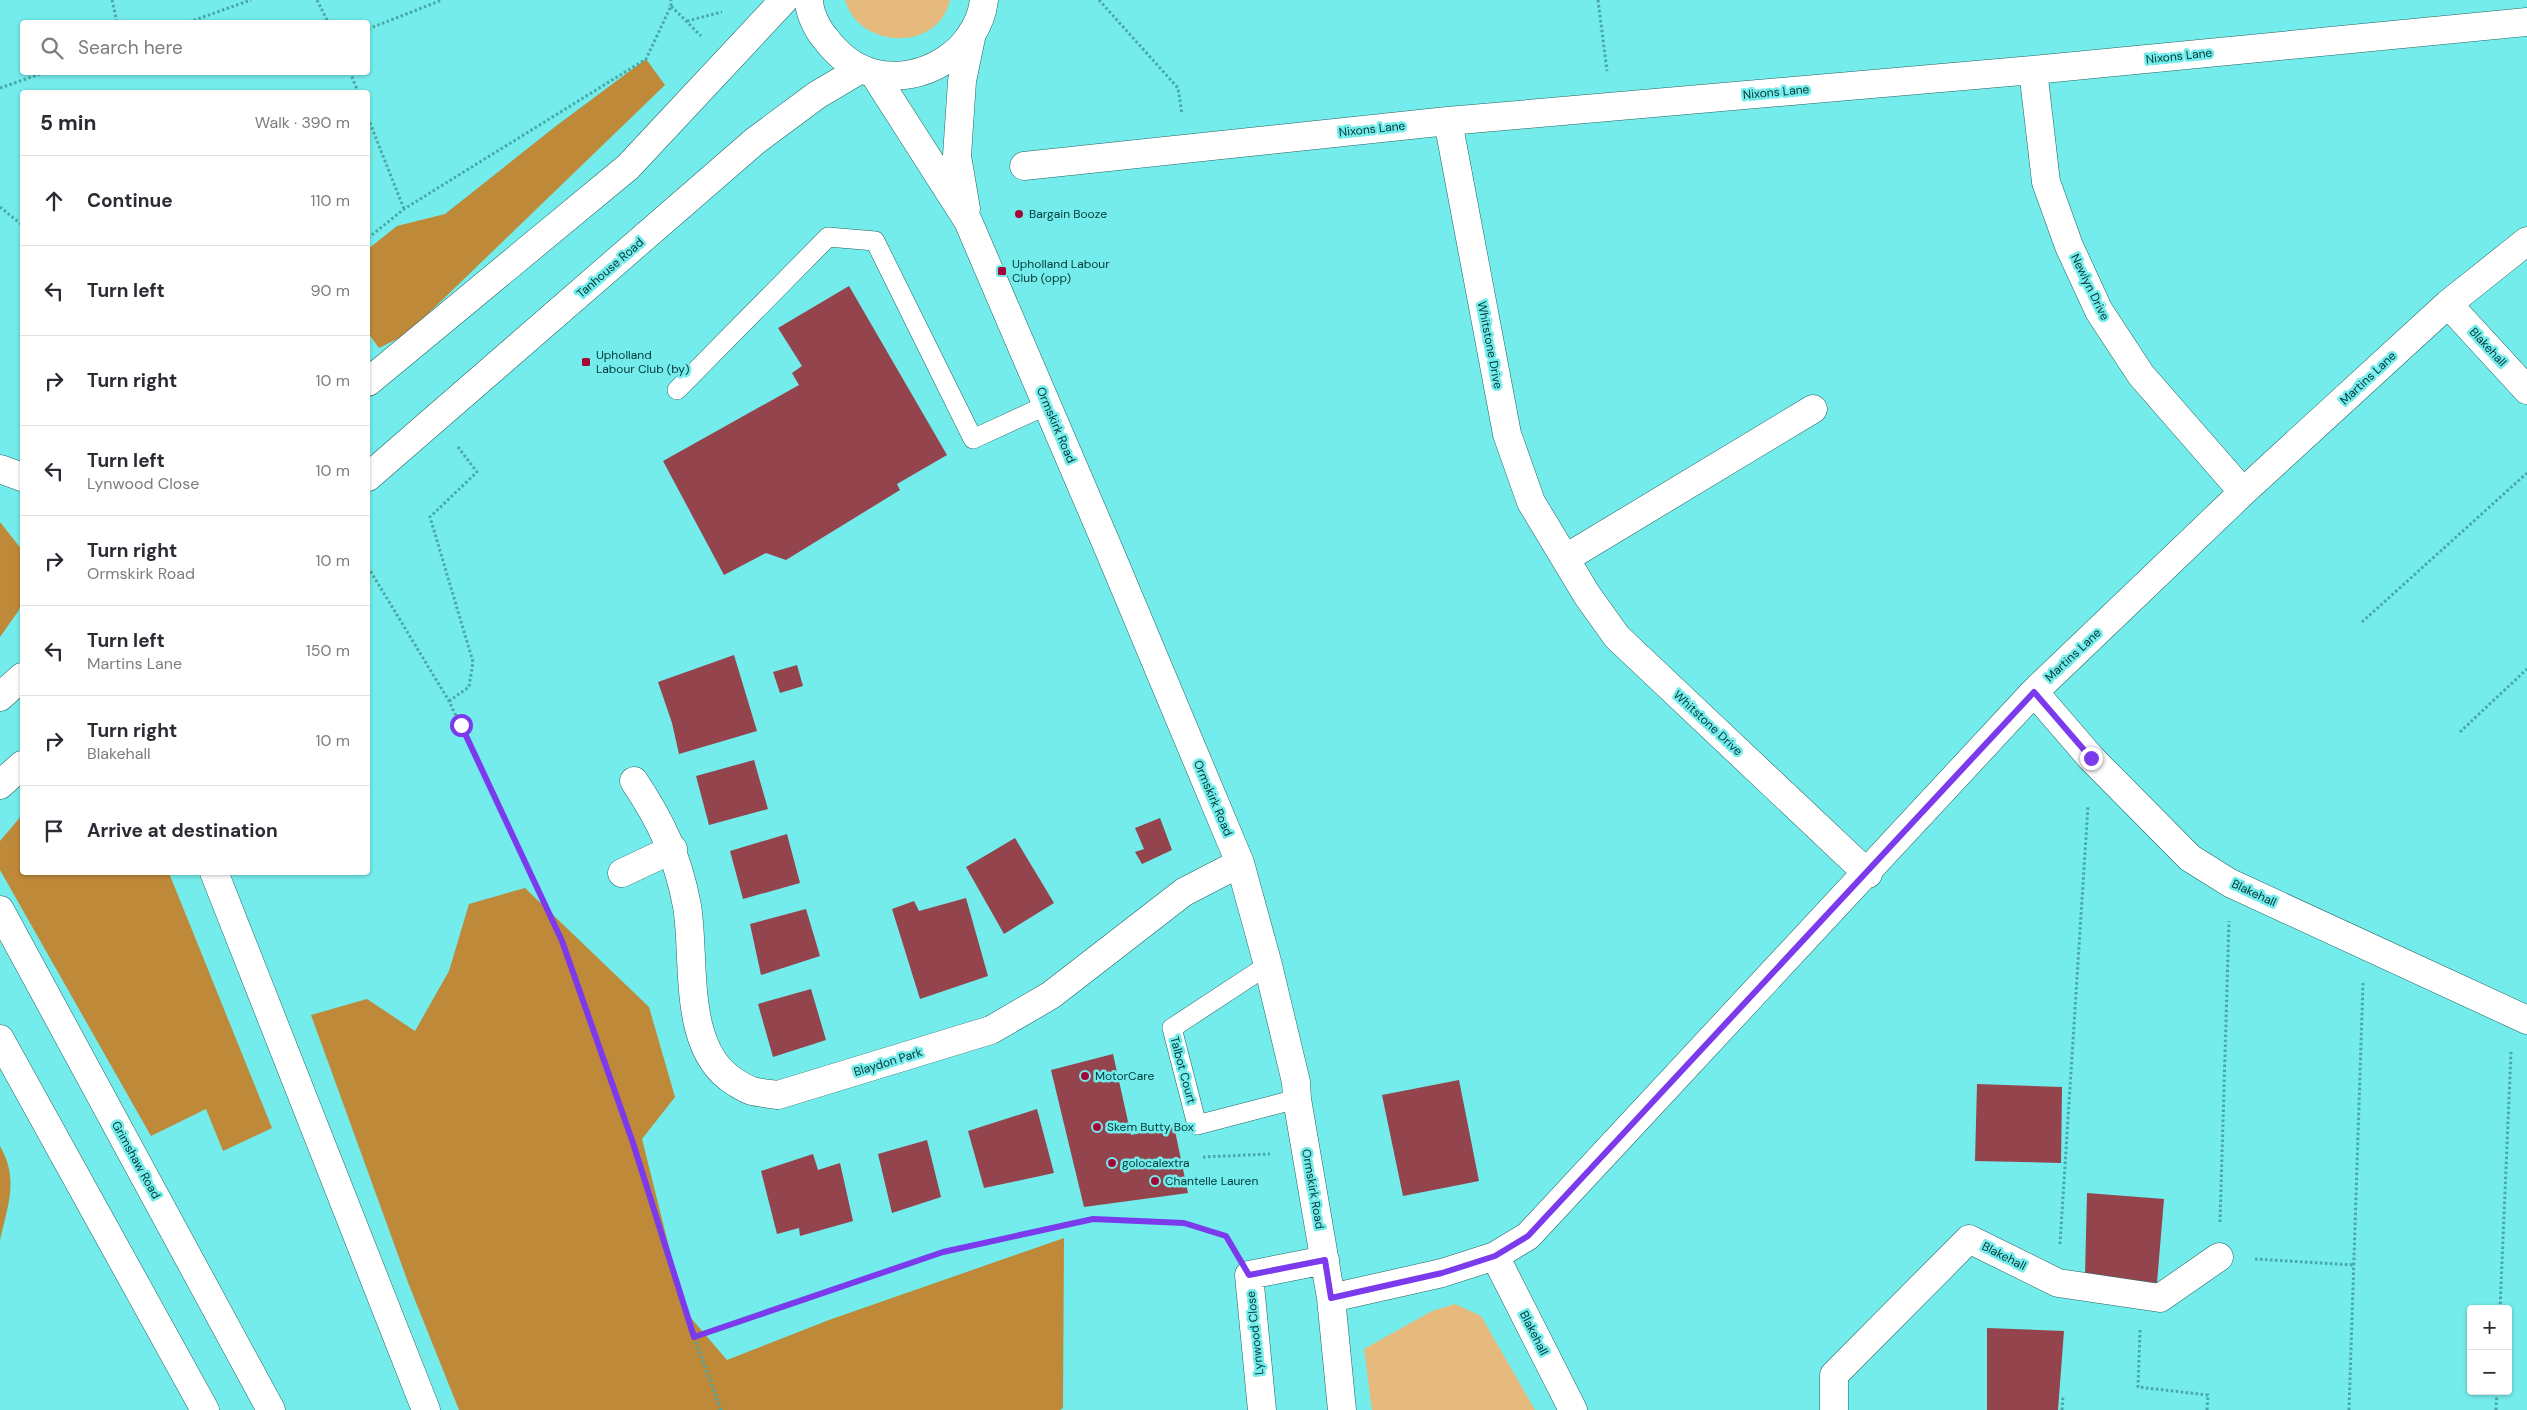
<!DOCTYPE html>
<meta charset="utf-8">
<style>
body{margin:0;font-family:"DM Sans",sans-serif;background:#f7f7f7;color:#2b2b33}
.controls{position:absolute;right:15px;bottom:15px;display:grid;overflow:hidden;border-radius:5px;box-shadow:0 1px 4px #0004}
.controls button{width:45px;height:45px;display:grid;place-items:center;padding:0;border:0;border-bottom:1px solid #e1e1e2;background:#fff;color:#2b2b33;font:25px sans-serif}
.stop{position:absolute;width:15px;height:15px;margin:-11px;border:4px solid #7c3aed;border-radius:50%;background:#fff}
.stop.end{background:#7c3aed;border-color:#fff;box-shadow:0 1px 5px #0008}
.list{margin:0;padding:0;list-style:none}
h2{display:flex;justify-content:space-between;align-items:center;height:65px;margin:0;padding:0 20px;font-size:21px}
h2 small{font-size:16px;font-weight:400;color:#7c7c81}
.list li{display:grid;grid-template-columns:32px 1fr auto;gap:15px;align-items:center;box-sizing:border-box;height:90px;padding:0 20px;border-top:1px solid #e1e1e2}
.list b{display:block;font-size:19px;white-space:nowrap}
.list p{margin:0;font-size:16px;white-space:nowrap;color:#7c7c81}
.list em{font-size:16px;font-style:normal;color:#7c7c81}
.icon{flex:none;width:28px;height:28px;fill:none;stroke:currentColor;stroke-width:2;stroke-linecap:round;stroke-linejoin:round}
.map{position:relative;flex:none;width:2527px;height:1410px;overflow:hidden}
.search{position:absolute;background:#fff;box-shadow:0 1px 4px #0004;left:20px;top:20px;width:350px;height:55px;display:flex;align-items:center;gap:12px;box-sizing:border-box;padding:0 18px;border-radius:5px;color:#7c7c81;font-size:19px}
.panel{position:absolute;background:#fff;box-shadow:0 1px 4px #0004;left:20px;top:90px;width:350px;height:785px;border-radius:5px}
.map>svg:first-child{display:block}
</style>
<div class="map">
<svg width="2527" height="1410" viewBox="0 0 2527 1410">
<rect width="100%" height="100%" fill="#74eceb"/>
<path fill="#e6ba7d" d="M845 0H950C938 53 859 49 845 0Z
M1455 1304 1481 1316 1535 1410H1372L1364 1349 1432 1311Z"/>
<path fill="#be8939" d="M646 59 665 85 407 334 379 348 368 333V249L397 226 445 214 556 126Z
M0 522 22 550V599L19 610 0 637Z
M22 815V872L169 873 272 1128 223 1151 206 1109 151 1136 0 870V841Z
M525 888 649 1007 675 1097 642 1139 685 1311 727 1360 829 1320 1064 1238 1063 1408 1060 1410H459L409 1285 311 1015 367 999 415 1031 449 971 469 904Z
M0 1146C19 1179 8 1205 0 1240Z"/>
<path fill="#94444d" d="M849 286 947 455 897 484 900 490 786 560 766 553 724 575 663 461 799 385 792 373 802 366 778 328Z
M734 655 757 731 679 754 672 723 658 682Z
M797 665 803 686 780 693 773 672Z
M754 760 768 809 709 825 696 776Z
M1160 818 1172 850 1142 864 1135 852 1144 849 1135 828Z
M787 834 800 883 743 899 730 851Z
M1015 838 1054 903 1004 934 966 867Z
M966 898 988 976 920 999 892 909 914 901 919 911Z
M806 909 820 956 761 975 750 924Z
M811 989 826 1040 773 1057 758 1004Z
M1113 1054 1131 1135 1174 1126 1188 1193 1084 1207 1051 1070Z
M1459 1080 1479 1181 1403 1196 1382 1095Z
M1977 1084 2062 1087 2061 1163 1975 1161Z
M1037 1109 1054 1173 984 1188 968 1131Z
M927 1140 941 1197 892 1213 878 1154Z
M813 1154 818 1170 840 1163 853 1221 800 1236 799 1228 777 1234 761 1171Z
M2087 1193 2164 1199 2157 1283 2085 1276Z
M1987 1328 2064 1331 2058 1410H1987Z"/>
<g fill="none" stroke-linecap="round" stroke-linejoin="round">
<defs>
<path id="lane" d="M677 390 828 237 875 241 973 439 1047 405
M1268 965 1172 1028 1197 1125 1297 1099"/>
<path id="street" d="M2033 70 2046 182 2069 246 2099 311 2141 375 2243 492
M874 74 968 221 1109 550 1240 863 1268 965 1296 1082 1297 1099 1331 1298 1342 1410
M1448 121 1507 434 1531 502 1587 595 1617 637 1868 874
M1024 166 1448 121 2033 70 2527 22
M966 209 957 156 962 81 972 33
M2448 304 2527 390
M1566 558 1813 409
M2034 692 2091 758 2190 858 2230 883 2527 1020
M634 781C661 821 678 857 687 906 696 959 681 1049 735 1082 740 1085 746 1089 752 1091 760 1093 770 1094 778 1095L991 1030 1051 995 1184 892 1240 863
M622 873 673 849
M1495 1256 1573 1410
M1331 1298 1442 1273 1495 1256 1528 1236 2034 692 2243 492 2448 304 2527 241
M1262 1410 1249 1275 1325 1260
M1834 1410V1375L1969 1239 2058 1283 2160 1298 2219 1257"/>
<path id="secondary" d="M809 0C809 12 817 29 825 38 837 54 853 68 873 73 922 86 978 51 984 0
M368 382 628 167 784 0
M0 469 22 477
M368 477 755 141 817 95 861 69
M0 697 22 677
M0 785 22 765
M214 872 426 1410
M0 910 271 1410
M0 1039 205 1410"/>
</defs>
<use href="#lane" stroke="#236464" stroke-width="20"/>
<use href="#street" stroke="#236464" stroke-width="29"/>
<use href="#secondary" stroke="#236464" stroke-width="29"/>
<path stroke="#48a8a7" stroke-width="3" stroke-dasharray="2.5 2.5" stroke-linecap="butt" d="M112 0 117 22
M317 0 328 22
M1099 0 1178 88 1182 114
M1598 0 1607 71
M671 6V0
M687 21 722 12
M189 22 251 0
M368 29 442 0
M350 72 358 92
M0 88 46 72
M368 118 404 209
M0 207 22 225
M368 238 404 209 646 59 671 6 701 36
M368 567 449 701 562 941 633 1143 694 1337
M2362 622 2527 473
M449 701 469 687 473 662 430 517 477 472 458 447
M2460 732 2527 669
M1203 1157 1270 1154
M2220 1222 2229 921
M2060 1244 2088 806
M2255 1259 2354 1265
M2500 1309 2511 1052
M2140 1330 2138 1387 2208 1395 2207 1410
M721 1410 694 1337 943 1252 1093 1219 1184 1223 1225 1236 1230 1244
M2062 1410 2063 1396
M2349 1410 2363 983
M2496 1410 2497 1391"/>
<use href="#lane" stroke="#fff" stroke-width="19"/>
<use href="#street" stroke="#fff" stroke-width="28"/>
<use href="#secondary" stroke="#fff" stroke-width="28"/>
</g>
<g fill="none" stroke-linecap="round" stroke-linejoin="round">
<path stroke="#7c3aed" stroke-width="6" d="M461 725 562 941 633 1143 694 1337 943 1252 1093 1219 1184 1223 1226 1236 1249 1275 1325 1260 1331 1298 1442 1273 1495 1256 1528 1236 2034 692 2091 758"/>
</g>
<g fill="#a30637" stroke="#74eceb" stroke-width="2">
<circle cx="1019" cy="214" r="5"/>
<rect x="997" y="266" width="10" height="10" rx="2.5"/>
<rect x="581" y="357" width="10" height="10" rx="2.5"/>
<circle cx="1085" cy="1076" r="5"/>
<circle cx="1097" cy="1127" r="5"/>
<circle cx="1112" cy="1163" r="5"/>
<circle cx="1155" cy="1181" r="5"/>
</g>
<g text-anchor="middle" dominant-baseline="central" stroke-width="5" stroke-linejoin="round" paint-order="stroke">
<g font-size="12" fill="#003737" stroke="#74eceb">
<text transform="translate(2179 56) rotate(-6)">Nixons Lane</text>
<text transform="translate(1776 92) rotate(-5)">Nixons Lane</text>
<text transform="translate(1372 129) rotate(-6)">Nixons Lane</text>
<text transform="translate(610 268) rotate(-41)">Tanhouse Road</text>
<text transform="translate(2090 287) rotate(64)">Newlyn Drive</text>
<text transform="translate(1490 345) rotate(79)">Whitstone Drive</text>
<text transform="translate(2488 347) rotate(47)">Blakehall</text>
<text transform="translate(2368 378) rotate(-43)">Martins Lane</text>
<text transform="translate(1056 425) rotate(67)">Ormskirk Road</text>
<text transform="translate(2073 655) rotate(-43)">Martins Lane</text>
<text transform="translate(1708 723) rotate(43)">Whitstone Drive</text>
<text transform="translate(1213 798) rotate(67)">Ormskirk Road</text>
<text transform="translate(2254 893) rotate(25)">Blakehall</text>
<text transform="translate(888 1062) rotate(-17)">Blaydon Park</text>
<text transform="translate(1183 1070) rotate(75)">Talbot Court</text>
<text transform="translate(136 1160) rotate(61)">Grimshaw Road</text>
<text transform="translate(1313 1189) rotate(80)">Ormskirk Road</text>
<text transform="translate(2004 1256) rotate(27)">Blakehall</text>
<text transform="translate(1255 1333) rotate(-96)">Lynwood Close</text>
<text transform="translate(1534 1333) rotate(63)">Blakehall</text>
</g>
<g font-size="12" fill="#003737" stroke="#74eceb" text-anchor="start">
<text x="1029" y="214">Bargain Booze</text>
<text x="1012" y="264">Upholland Labour<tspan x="1012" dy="14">Club (opp)</tspan></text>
<text x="596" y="355">Upholland<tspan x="596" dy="14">Labour Club (by)</tspan></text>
<text x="1095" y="1076">MotorCare</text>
<text x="1107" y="1127">Skem Butty Box</text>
<text x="1122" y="1163">golocalextra</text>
<text x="1165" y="1181">Chantelle Lauren</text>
</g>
</g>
</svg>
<div class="controls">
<button>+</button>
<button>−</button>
</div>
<div class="stop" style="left:461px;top:725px"></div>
<div class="stop end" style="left:2091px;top:758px"></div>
<div class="search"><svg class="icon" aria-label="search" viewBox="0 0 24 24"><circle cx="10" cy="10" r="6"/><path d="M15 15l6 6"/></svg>Search here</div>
<section class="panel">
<h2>5 min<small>Walk · 390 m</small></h2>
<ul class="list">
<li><svg class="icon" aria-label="ahead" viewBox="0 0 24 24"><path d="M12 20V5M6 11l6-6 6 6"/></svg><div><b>Continue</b></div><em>110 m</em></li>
<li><svg class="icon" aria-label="left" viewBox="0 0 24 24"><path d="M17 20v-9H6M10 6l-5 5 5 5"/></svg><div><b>Turn left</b></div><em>90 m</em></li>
<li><svg class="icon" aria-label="right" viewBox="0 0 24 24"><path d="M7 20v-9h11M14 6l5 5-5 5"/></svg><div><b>Turn right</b></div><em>10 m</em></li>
<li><svg class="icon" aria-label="left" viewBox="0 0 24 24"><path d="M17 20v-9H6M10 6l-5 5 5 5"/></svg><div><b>Turn left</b><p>Lynwood Close</p></div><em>10 m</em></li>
<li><svg class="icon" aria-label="right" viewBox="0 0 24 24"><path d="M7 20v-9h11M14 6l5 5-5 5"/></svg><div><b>Turn right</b><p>Ormskirk Road</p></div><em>10 m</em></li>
<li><svg class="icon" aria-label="left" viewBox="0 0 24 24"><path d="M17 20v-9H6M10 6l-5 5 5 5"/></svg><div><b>Turn left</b><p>Martins Lane</p></div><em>150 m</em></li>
<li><svg class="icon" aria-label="right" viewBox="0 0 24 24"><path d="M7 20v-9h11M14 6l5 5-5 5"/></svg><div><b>Turn right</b><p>Blakehall</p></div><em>10 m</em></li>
<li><svg class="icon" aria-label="arrive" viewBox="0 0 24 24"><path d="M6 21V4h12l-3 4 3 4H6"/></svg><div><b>Arrive at destination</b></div></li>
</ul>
</section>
</div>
